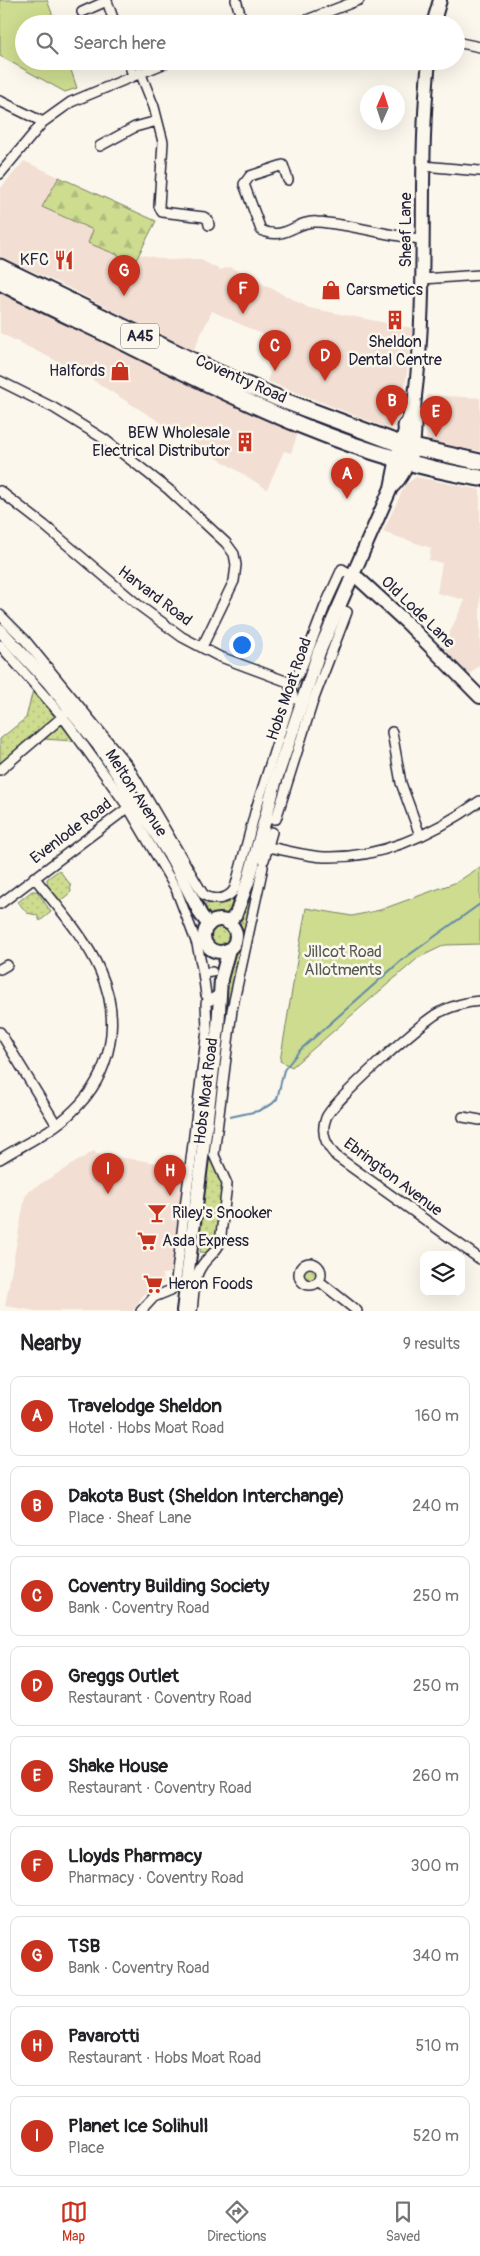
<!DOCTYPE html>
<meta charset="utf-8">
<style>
body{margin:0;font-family:Pangolin,sans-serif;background:#f6f6f6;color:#202124}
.controls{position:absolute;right:15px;bottom:15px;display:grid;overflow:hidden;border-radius:10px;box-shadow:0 5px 20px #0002}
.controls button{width:45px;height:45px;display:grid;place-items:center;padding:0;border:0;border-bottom:1px solid #e0e0e0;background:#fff;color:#202124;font:25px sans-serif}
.compass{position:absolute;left:360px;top:85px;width:45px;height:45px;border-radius:50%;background:#fff;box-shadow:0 5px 20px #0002;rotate:3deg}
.you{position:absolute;left:241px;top:644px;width:18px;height:18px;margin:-12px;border:4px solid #fff;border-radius:50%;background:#1a73e8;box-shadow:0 0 0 8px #1a73e833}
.badge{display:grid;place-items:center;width:32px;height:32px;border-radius:50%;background:#c8321e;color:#fff;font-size:16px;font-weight:700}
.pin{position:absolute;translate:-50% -41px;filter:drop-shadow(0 1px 2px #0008)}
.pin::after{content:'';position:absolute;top:26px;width:18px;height:15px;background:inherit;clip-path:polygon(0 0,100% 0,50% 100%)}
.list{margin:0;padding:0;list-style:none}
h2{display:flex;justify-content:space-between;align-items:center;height:65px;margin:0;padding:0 20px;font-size:21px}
h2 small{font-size:16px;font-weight:400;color:#757577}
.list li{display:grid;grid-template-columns:32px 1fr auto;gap:15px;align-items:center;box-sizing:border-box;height:80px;margin:0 10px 10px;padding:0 10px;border:1px solid #e0e0e0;border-radius:10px}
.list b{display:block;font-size:19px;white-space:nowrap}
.list p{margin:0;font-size:16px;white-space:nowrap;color:#757577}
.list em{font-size:16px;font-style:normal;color:#757577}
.icon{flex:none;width:28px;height:28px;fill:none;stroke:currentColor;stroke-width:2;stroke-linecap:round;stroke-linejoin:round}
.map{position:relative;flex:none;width:480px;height:1311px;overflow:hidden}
.search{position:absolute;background:#fff;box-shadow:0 5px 20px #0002;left:15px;right:15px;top:15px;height:55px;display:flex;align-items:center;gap:12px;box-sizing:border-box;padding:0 18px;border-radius:28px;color:#757577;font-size:19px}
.sheet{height:875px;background:#fff}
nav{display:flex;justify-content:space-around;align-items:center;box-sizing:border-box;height:70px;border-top:1px solid #e0e0e0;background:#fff;font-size:14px;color:#757577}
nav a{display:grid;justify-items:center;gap:2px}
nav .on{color:#c8321e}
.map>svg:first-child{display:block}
</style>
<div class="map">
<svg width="480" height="1311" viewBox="0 0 480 1311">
<defs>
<pattern id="grass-dots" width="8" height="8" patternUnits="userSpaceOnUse" patternTransform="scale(1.25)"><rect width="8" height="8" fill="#cddc8f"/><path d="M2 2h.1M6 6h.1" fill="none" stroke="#b0bc7c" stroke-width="1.8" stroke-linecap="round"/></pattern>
<pattern id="forest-firs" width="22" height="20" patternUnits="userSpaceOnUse" patternTransform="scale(1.25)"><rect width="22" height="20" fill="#cddc8f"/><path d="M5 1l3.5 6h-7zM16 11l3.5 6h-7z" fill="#b0bc7c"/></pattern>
</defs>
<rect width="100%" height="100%" fill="#fbf7ec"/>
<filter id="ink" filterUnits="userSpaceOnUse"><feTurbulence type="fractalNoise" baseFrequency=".02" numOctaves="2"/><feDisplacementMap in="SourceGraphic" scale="10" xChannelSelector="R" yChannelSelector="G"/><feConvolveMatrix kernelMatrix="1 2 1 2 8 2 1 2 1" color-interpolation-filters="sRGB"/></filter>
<g filter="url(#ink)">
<path fill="#f2ded2" d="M24 161 59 177 43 207 93 230 88 242 135 262 139 254 167 260 199 259 220 270 230 267 309 308 412 328 406 380 399 417 394 427H385L267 381 281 343 212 311 193 351 67 287 0 256V189Z
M0 289 139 358 298 432 291 453 284 451 267 489 83 374 0 333Z
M427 395 480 398V451L430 442 426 439Z
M416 477 480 490V664L469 675 443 647 465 600 437 593 442 563 429 560 431 548 383 532 405 485Z
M94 1151 97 1154 185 1167 171 1273 162 1274 164 1282 162 1284 144 1294 133 1311H36L5 1306 25 1197 29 1191Z"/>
<path fill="url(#grass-dots)" stroke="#787f65" d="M33 690 74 741 43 739 0 772V739L26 718Z
M59 870 70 884 71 892 59 902 47 887V879Z
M240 880H243C236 899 231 928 205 913L202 905 234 898Z
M253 884 256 885 230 1007H227L228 969 242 939 240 925Z
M32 891H37L51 912 40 921 37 915 27 913 18 902Z
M208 937a13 13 0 1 1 26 0a13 13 0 1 1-26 0Z
M209 1153 225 1184 219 1238 209 1253 200 1252 202 1237 198 1236Z
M303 1274a7 7 0 1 1 14 0a7 7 0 1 1-14 0Z"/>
<path fill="url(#forest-firs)" stroke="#787f65" d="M59 177 156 221 135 262 88 243 93 230 42 207Z"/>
<path fill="#cddc8f" stroke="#787f65" d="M0 0H47L56 24H24V61H68L77 88 65 92 0 56Z
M480 867V944L445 945 418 958 292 1067 280 1061 306 908 352 916 380 910 457 882Z"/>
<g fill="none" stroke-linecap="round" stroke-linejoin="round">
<path stroke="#6389a7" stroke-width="2" d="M230 1117 258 1111 272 1104 277 1099 284 1070 300 1050 402 960 480 904"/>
<defs>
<path id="street" d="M236 0 243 24
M82 12 107 1 115 24
M296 24 359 0
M456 42 480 47
M128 61 133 75
M140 72 154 107 163 142 159 206 162 212 204 217 208 220 209 225
M0 101 43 122
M100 146 135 127 157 121
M423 166 480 171
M0 174 43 122 71 102 170 61
M288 180 283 165 250 176 244 184 261 230C285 242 296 220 317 222 352 224 386 236 421 239
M423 279 480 275
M0 381 54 408 104 439 168 489 226 543 234 554 236 565 234 581 202 647
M0 491 44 525 137 604 182 637 218 656 288 682 294 699
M0 615 25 640 128 766 203 894C213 902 229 900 235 888L256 809 292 695
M0 645 63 717 128 807 176 889 197 944 203 973 212 972
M291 685 301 669 325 606 342 569 352 575
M392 732 401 783 420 835
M0 770 67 713
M265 819H276L313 701 347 612 337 608
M268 847C286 850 306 856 324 857 381 859 435 833 480 801
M264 860 272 832
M0 904 133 804
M0 969 7 965
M203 973 206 995
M480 1001C467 1002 452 1006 440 1012 423 1020 331 1103 326 1118 320 1133 326 1145 336 1156L480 1259
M0 1032 56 1124
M463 1117 480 1120
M0 1159C24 1144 53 1131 73 1111 112 1074 122 1020 100 971 86 938 56 905 34 877
M299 1274a11 11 0 1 1 22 0a11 11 0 1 1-22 0Z
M319 1281 357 1311
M141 1311 154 1297 171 1290 176 1280 202 1071 207 1030 206 1003 221 993
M192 1311C194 1296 193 1277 203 1264 208 1257 216 1252 220 1243L227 1184 214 1155 216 1138 232 1010 263 867"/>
<path id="secondary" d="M433 24 440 0
M391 488C403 477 408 464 412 449 417 431 413 413 415 396 429 285 417 173 429 61
M352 575 359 579 407 623 480 697
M0 630 49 683 100 747 173 860 201 915 209 925
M204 936a16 16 0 1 1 32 0a16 16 0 1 1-32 0Z
M228 923 236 914 249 879 276 779 319 652 391 488 398 453 415 398
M183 1311 218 1028 221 979 229 949"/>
<path id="highway" d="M0 267 216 372 282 400 400 444 480 462
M0 282C43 305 89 325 133 347 241 401 360 459 480 478
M406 426 408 445 411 453"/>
</defs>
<use href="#street" stroke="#22223b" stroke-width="12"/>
<use href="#secondary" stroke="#22223b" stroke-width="16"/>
<use href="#highway" stroke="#22223b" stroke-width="19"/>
<use href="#street" stroke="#fbf7ec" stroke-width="9"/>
<use href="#secondary" stroke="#fbf7ec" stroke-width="12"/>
<use href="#highway" stroke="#fbf7ec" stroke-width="15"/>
</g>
</g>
<defs>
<symbol id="restaurant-bare" viewBox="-9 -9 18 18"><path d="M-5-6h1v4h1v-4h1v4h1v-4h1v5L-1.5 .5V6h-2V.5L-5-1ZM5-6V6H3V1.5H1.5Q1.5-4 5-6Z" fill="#c8321e" stroke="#fbf7ec" stroke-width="2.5" paint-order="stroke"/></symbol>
<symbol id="shop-bare" viewBox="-9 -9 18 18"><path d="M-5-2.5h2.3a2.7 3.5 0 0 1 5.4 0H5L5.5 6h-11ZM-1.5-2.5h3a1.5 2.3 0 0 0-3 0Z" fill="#c8321e" stroke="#fbf7ec" stroke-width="2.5" paint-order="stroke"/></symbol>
<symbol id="building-bare" viewBox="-9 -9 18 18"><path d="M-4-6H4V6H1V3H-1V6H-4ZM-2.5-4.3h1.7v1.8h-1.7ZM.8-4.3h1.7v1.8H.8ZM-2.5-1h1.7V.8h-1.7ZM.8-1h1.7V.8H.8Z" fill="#c8321e" stroke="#fbf7ec" stroke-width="2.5" paint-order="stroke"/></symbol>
<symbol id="bar-bare" viewBox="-9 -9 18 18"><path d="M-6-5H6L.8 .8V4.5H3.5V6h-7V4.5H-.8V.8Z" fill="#c8321e" stroke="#fbf7ec" stroke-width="2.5" paint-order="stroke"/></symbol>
<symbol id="supermarket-bare" viewBox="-9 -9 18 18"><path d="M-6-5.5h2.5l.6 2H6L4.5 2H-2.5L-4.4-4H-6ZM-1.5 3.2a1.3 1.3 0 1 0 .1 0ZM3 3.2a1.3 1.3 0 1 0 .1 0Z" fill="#c8321e" stroke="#fbf7ec" stroke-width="2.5" paint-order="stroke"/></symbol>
</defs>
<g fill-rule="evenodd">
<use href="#restaurant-bare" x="50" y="246" width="28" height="28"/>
<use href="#shop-bare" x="317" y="276" width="28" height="28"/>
<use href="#building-bare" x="381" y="306" width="28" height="28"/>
<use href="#shop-bare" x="106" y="357" width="28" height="28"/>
<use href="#building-bare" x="231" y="428" width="28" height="28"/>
<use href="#bar-bare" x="143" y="1199" width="28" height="28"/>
<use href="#supermarket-bare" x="133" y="1227" width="28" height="28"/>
<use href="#supermarket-bare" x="139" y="1270" width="28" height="28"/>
</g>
<g text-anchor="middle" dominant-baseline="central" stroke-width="5" stroke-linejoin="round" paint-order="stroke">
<rect fill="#fbf7ec" stroke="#636270" stroke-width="1" x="121" y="323.5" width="38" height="25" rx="4"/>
<g font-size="15" font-weight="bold" fill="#22223b">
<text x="140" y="336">A45</text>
</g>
<g font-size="16" fill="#22223b" stroke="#fbf7ec">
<text transform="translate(406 230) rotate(-90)">Sheaf Lane</text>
<text transform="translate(241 379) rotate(24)">Coventry Road</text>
<text transform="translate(155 596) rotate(37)">Harvard Road</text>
<text transform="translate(418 612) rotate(44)">Old Lode Lane</text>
<text transform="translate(289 689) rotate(-71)">Hobs Moat Road</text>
<text transform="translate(136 793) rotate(57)">Melton Avenue</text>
<text transform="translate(71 831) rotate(-37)">Evenlode Road</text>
<text transform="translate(206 1091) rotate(-83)">Hobs Moat Road</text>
<text transform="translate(393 1177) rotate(37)">Ebrington Avenue</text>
</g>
<g font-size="16" fill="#22223b" stroke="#fbf7ec" text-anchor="start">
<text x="49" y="260" text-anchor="end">KFC</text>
<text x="346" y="290">Carsmetics</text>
<text x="395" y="342" text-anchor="middle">Sheldon<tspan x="395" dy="18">Dental Centre</tspan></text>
<text x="105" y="371" text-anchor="end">Halfords</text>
<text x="230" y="433" text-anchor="end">BEW Wholesale<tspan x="230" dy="18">Electrical Distributor</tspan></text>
<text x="172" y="1213">Riley's Snooker</text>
<text x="162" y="1241">Asda Express</text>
<text x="168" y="1284">Heron Foods</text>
</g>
<g font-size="16" fill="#555a54" stroke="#fbf7ec">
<text x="343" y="952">Jillcot Road<tspan x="343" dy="18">Allotments</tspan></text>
</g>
</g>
</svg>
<div class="controls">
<button><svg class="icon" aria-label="layers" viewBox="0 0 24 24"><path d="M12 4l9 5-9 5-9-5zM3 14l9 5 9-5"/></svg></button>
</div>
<svg class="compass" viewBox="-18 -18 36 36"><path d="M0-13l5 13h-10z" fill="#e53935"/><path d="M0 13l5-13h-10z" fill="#757577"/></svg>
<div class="you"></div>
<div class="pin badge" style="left:347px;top:499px">A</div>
<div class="pin badge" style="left:392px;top:426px">B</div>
<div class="pin badge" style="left:275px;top:371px">C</div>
<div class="pin badge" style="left:325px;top:381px">D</div>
<div class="pin badge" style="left:436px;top:437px">E</div>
<div class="pin badge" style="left:243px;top:314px">F</div>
<div class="pin badge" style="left:124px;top:296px">G</div>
<div class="pin badge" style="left:170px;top:1196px">H</div>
<div class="pin badge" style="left:108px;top:1194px">I</div>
<div class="search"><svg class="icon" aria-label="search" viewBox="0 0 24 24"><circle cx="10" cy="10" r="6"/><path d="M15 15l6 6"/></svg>Search here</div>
</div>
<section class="sheet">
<h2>Nearby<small>9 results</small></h2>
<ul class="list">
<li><span class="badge">A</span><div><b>Travelodge Sheldon</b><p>Hotel · Hobs Moat Road</p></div><em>160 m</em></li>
<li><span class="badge">B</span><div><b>Dakota Bust (Sheldon Interchange)</b><p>Place · Sheaf Lane</p></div><em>240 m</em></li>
<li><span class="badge">C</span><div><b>Coventry Building Society</b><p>Bank · Coventry Road</p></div><em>250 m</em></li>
<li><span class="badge">D</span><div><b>Greggs Outlet</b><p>Restaurant · Coventry Road</p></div><em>250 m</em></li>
<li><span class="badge">E</span><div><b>Shake House</b><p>Restaurant · Coventry Road</p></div><em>260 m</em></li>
<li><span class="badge">F</span><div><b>Lloyds Pharmacy</b><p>Pharmacy · Coventry Road</p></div><em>300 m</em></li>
<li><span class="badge">G</span><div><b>TSB</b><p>Bank · Coventry Road</p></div><em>340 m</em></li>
<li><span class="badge">H</span><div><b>Pavarotti</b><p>Restaurant · Hobs Moat Road</p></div><em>510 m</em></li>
<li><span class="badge">I</span><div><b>Planet Ice Solihull</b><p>Place</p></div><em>520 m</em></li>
</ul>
</section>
<nav>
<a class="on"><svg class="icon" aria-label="map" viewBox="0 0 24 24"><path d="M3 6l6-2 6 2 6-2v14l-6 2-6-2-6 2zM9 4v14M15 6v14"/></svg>Map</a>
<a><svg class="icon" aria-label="directions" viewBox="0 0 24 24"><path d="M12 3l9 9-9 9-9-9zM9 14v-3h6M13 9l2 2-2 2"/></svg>Directions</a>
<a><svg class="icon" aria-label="saved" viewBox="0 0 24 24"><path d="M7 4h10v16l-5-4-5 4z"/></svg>Saved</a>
</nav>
